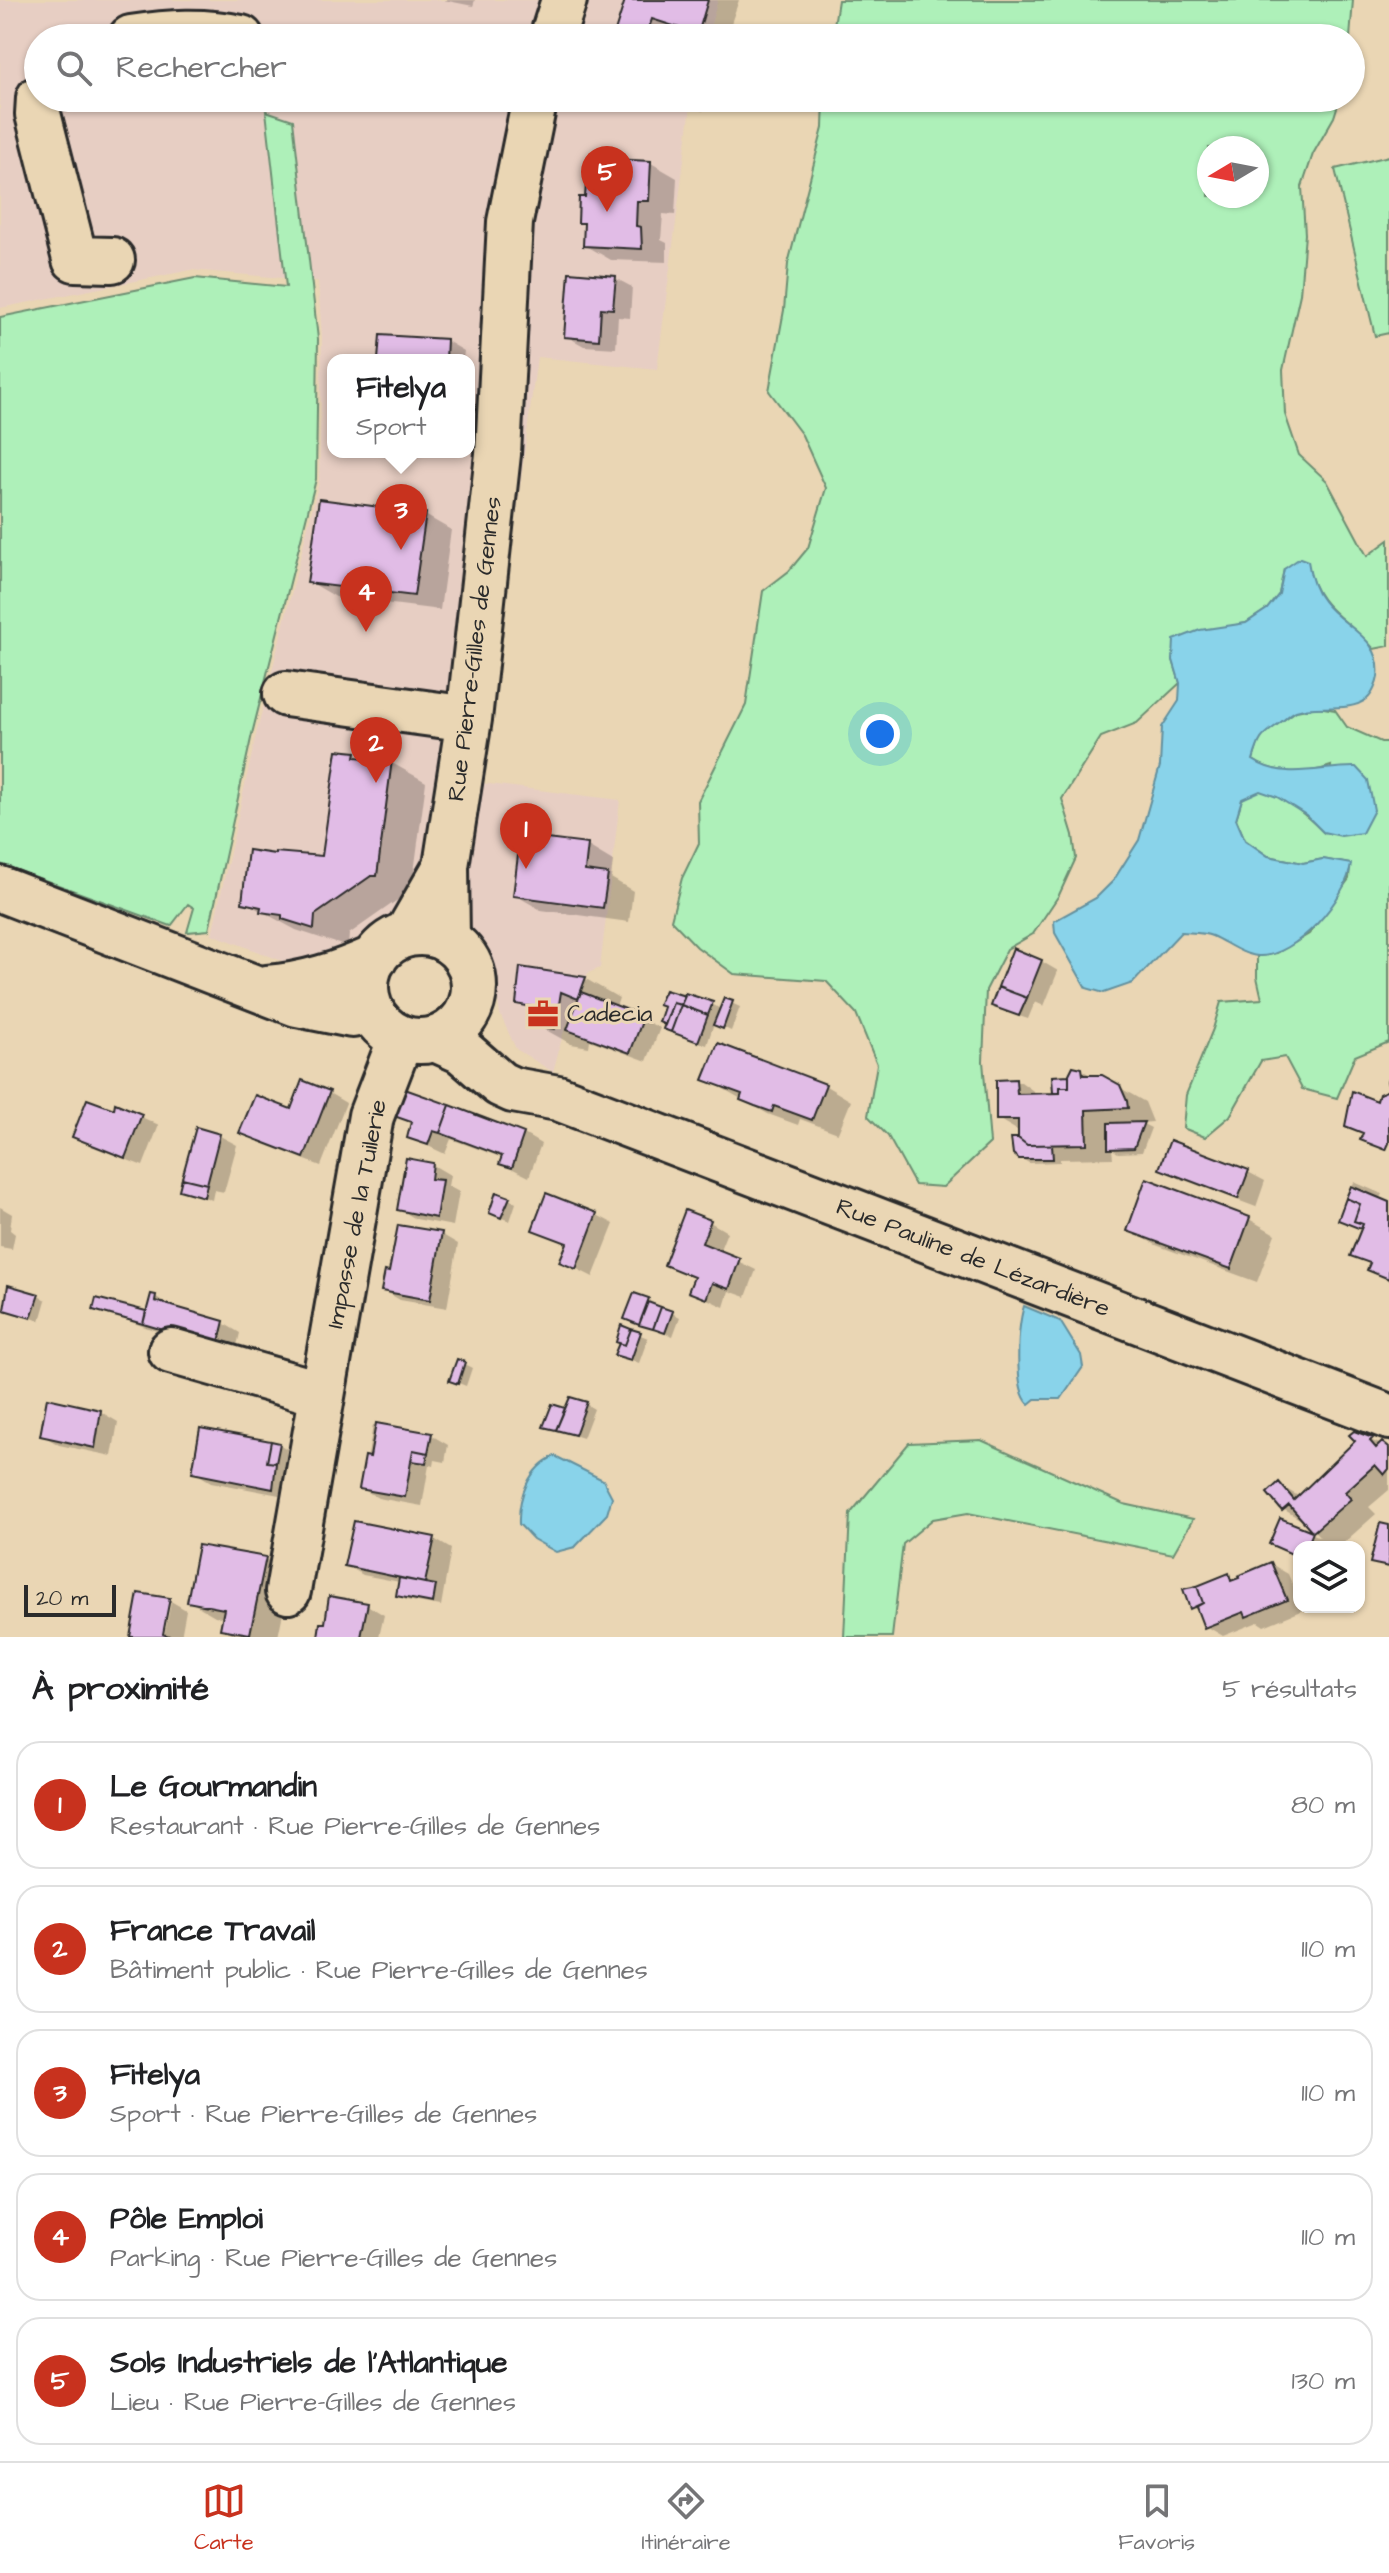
<!DOCTYPE html>
<html lang="fr">
<meta charset="utf-8">
<style>
body{margin:0;font-family:"Architects Daughter",sans-serif;background:#f2f2f2;color:#202124}
.controls{position:absolute;right:24px;bottom:24px;display:grid;overflow:hidden;border-radius:16px;box-shadow:0 2px 6px #0004}
.controls button{width:72px;height:72px;display:grid;place-items:center;padding:0;border:0;border-bottom:2px solid #e0e0e0;background:#fff;color:#202124;font:40px sans-serif}
.compass{position:absolute;left:1197px;top:136px;width:72px;height:72px;border-radius:50%;background:#fff;box-shadow:0 2px 6px #0004;rotate:260deg}
.scale{position:absolute;left:24px;bottom:20px;width:92px;box-sizing:border-box;padding-left:8px;border:4px solid #2b2b2b;border-top:0;font-size:22px;line-height:28px;white-space:nowrap;color:#2b2b2b;-webkit-text-stroke:6px #ead6b4;paint-order:stroke}
.you{position:absolute;left:880px;top:734px;width:28px;height:28px;margin:-20px;border:6px solid #fff;border-radius:50%;background:#1a73e8;box-shadow:0 0 0 12px #1a73e833}
.badge{display:grid;place-items:center;width:52px;height:52px;border-radius:50%;background:#c8321e;color:#fff;font-size:26px;font-weight:700}
.pin{position:absolute;translate:-50% -66px;filter:drop-shadow(0 2px 4px #0008)}
.pin::after{content:'';position:absolute;top:42px;width:28px;height:24px;background:inherit;clip-path:polygon(0 0,100% 0,50% 100%)}
.popup{position:absolute;left:327px;top:354px;width:148px;height:104px;box-sizing:border-box;display:grid;place-content:center;border-radius:16px;background:#fff;filter:drop-shadow(0 2px 6px #0005);font-size:26px;white-space:nowrap;color:#757577}
.popup b{font-size:30px;color:#202124}
.popup::after{content:'';position:absolute;left:50%;top:100%;margin-left:-16px;border:16px solid transparent;border-top-color:#fff}
.list{margin:0;padding:0;list-style:none}
h2{display:flex;justify-content:space-between;align-items:center;height:104px;margin:0;padding:0 32px;font-size:34px}
h2 small{font-size:26px;font-weight:400;color:#757577}
.list li{display:grid;grid-template-columns:52px 1fr auto;gap:24px;align-items:center;box-sizing:border-box;height:128px;margin:0 16px 16px;padding:0 16px;border:2px solid #e0e0e0;border-radius:24px}
.list b{display:block;font-size:30px;white-space:nowrap}
.list p{margin:0;font-size:26px;white-space:nowrap;color:#757577}
.list em{font-size:26px;font-style:normal;color:#757577}
.icon{flex:none;width:44px;height:44px;fill:none;stroke:currentColor;stroke-width:2;stroke-linecap:round;stroke-linejoin:round}
.map{position:relative;flex:none;width:1389px;height:1637px;overflow:hidden}
.search{position:absolute;background:#fff;box-shadow:0 2px 6px #0004;left:24px;right:24px;top:24px;height:88px;display:flex;align-items:center;gap:20px;box-sizing:border-box;padding:0 28px;border-radius:44px;color:#757577;font-size:30px}
.sheet{height:824px;background:#fff}
nav{display:flex;justify-content:space-around;align-items:center;box-sizing:border-box;height:112px;border-top:2px solid #e0e0e0;background:#fff;font-size:22px;color:#757577}
nav a{display:grid;justify-items:center;gap:4px}
nav .on{color:#c8321e}
.map>svg:first-child{display:block}
</style>
<div class="map">
<svg width="1389" height="1637" viewBox="0 0 1389 1637">
<rect width="100%" height="100%" fill="#ead6b4"/>
<filter id="ink" filterUnits="userSpaceOnUse"><feTurbulence type="fractalNoise" baseFrequency=".0125" numOctaves="2"/><feDisplacementMap in="SourceGraphic" scale="16" xChannelSelector="R" yChannelSelector="G"/><feConvolveMatrix kernelMatrix="1 2 1 2 8 2 1 2 1" color-interpolation-filters="sRGB"/></filter>
<g filter="url(#ink)">
<path fill="#e7cec3" fill-rule="evenodd" d="M0 0H718L707 38H38V98H692L657 369 537 357 481 783 620 800 600 968 588 973 563 1034 553 1072 516 1049 500 1014 491 958 462 918 400 911 326 959 285 962 212 934 256 735 319 482 322 338 318 281 191 270 0 308ZM333 360H469V452H333Z"/>
<path fill="#aef0b9" stroke="#6c8e72" stroke-width="2" fill-rule="evenodd" d="M838 0H1353L1350 38H832Z
M824 98H1340L1334 117 1313 154 1302 187 1305 234 1300 294 1283 370 1285 414 1299 455 1327 481 1367 556 1389 540V646L1374 649C1346 616 1316 611 1307 562L1284 569 1279 594 1267 609 1246 623 1231 626 1173 660 1180 683 1137 723 1101 737 1062 799 1073 835 1076 858 1059 895 1033 934 1007 949 986 990 983 1061 990 1143 943 1187 915 1185 888 1136 868 1116 877 1064 856 1013 826 981 734 974 697 947 671 920 682 878 699 843 698 801 746 705 763 591 789 571 808 548 826 488 802 435 769 391 784 310 788 264 823 128ZM1209 148H1257V196H1209Z
M266 111 293 120 318 339 316 479 252 734 209 930 187 932 194 908 188 904 171 926 0 864V317L195 278 286 287Z
M1389 156V333L1375 336 1335 169Z
M1318 707 1335 710 1347 727 1381 742H1389V1042L1355 1056 1337 1098 1302 1089 1285 1057 1261 1061 1230 1116 1205 1137 1183 1128 1186 1095 1213 1029 1221 1002 1262 999 1257 977V956L1277 953 1309 934 1349 879 1350 864 1323 859 1303 863 1268 856 1245 840 1236 819 1242 799C1246 797 1254 791 1259 791 1279 790 1310 819 1323 832L1331 766C1307 775 1274 774 1253 760L1260 737 1296 711Z
M981 1440 1124 1504 1193 1519 1173 1554 968 1513 933 1519 903 1544 892 1637H844L850 1514 909 1443Z"/>
<path fill="#89d3ea" stroke="#63909e" stroke-width="2" d="M1300 558 1308 561C1310 575 1315 591 1323 601 1343 628 1383 637 1378 677 1377 683 1373 694 1367 699 1348 714 1315 703 1296 711 1290 714 1285 719 1281 722 1261 737 1260 736 1253 760 1284 781 1322 766 1356 767L1368 780 1374 810 1362 833 1341 836 1323 832 1306 815 1277 797 1260 791 1242 799 1236 819 1245 840 1268 856 1303 863 1323 859 1351 864C1347 898 1296 958 1258 956 1242 955 1226 942 1212 936 1203 932 1191 933 1181 932L1133 983 1104 993 1086 988 1055 933 1054 921 1096 898 1113 881 1139 840 1160 766 1162 727 1179 701 1180 683 1173 660 1174 640 1200 630 1246 623 1267 609 1279 594 1284 569Z
M1024 1306 1060 1321 1081 1355 1083 1367 1061 1399H1035L1029 1404C1013 1390 1018 1326 1024 1306Z
M555 1456 603 1480 612 1497 607 1514 575 1547 556 1552 533 1539 519 1524C518 1497 529 1467 555 1456Z"/>
<path fill="#0003" d="M443 0H475L473 6Z
M627 0H739L726 38H696L678 32 676 38H615Z
M663 98H707L703 111Z
M651 163 677 178 675 215 663 214 661 240 667 243V262L611 260 585 245 586 225 580 221 587 199Z
M615 278 632 287 630 318 618 317 616 348 584 346 566 336Z
M447 341 464 351 463 360H380Z
M425 515 451 530 440 610 336 597 310 582Z
M355 754 366 760 383 758 426 782 411 895 406 894 349 934 348 947 296 930 244 902 324 858Z
M522 838 588 846 613 861 611 878 633 891 629 922 541 910 515 895Z
M1041 961 1058 971 1044 1006 1035 1002 1028 1019 1001 1010Z
M521 969 586 979 619 998 616 1007 660 1028 647 1061 590 1040 589 1047 571 1044 537 1025 538 1015 518 1003Z
M725 1000 740 1007 731 1031 714 1023 707 1045 673 1033 712 1004 722 1010Z
M719 1045 826 1086 851 1101 838 1133 800 1119 798 1125 768 1114 706 1079Z
M1078 1068 1094 1077H1101L1145 1102 1153 1122 1141 1123 1151 1128 1142 1152 1118 1153 1112 1149 1113 1158 1060 1159V1162L1029 1163 1020 1158V1132L998 1119V1082H1021L1040 1096 1055 1095 1054 1078 1068 1077Z
M403 1091 524 1134 541 1144 529 1177 501 1163 503 1158 451 1139 445 1154 409 1137 413 1124 394 1114Z
M329 1093 346 1103 321 1166 259 1142 242 1132 292 1112Z
M117 1106 159 1125 143 1166 91 1146 74 1136 115 1111Z
M220 1136 237 1145 224 1192 214 1190 212 1200 182 1189Z
M407 1161 433 1165 450 1175 448 1186 459 1192 453 1226 416 1219 399 1209Z
M1162 1168 1248 1172 1265 1181 1256 1207 1179 1178Z
M1354 1182 1382 1194 1379 1200 1389 1204V1280L1370 1270 1371 1265 1353 1255 1363 1230 1340 1219Z
M547 1196 597 1215 614 1224 593 1277 561 1261 568 1245 534 1229Z
M509 1199 516 1203 510 1221 499 1217Z
M0 1207 12 1214 10 1230 15 1234 12 1249 0 1247Z
M1249 1219 1275 1234 1257 1282 1156 1245 1130 1230Z
M710 1222 727 1232 719 1252 756 1270 746 1297 729 1291 724 1307 690 1291 695 1279 666 1265Z
M441 1234 458 1244 447 1308 400 1300 383 1290 391 1274Z
M635 1295 680 1317 673 1336 635 1322Z
M38 1296 46 1300 40 1321 6 1309Z
M156 1297 173 1307 223 1323 240 1333 235 1354 162 1333 95 1309 97 1300 148 1314Z
M623 1328 648 1338 639 1363 617 1354Z
M458 1361 472 1368 466 1386 451 1380Z
M586 1404 594 1409 583 1438 546 1426 554 1407 567 1411Z
M82 1409 101 1412 118 1422 112 1456 59 1445 42 1435Z
M373 1425 431 1435 448 1445 445 1462 435 1460 434 1466 429 1465 422 1506 378 1498 361 1488 375 1459 368 1455Z
M1354 1433 1389 1448V1490L1369 1507 1376 1514 1339 1547H1299V1559L1271 1543 1281 1520 1320 1537 1308 1524 1283 1509 1279 1485 1300 1497 1358 1442Z
M279 1444 287 1449 284 1470 293 1475 290 1497 211 1482 194 1472Z
M434 1539 451 1549 441 1606 406 1600 398 1595 400 1582 363 1575 346 1565Z
M265 1559 291 1574 278 1637H239L223 1628 225 1618 215 1616 189 1601Z
M1271 1564 1288 1574 1299 1600V1607L1303 1610 1264 1626 1258 1622 1223 1636 1206 1626 1200 1612 1192 1607 1228 1576 1237 1581Z
M169 1600 186 1610 181 1637H164L171 1603H167L160 1637H132Z
M367 1605 384 1615 379 1637H320Z"/>
<path fill="#e1bce6" stroke="#2b2b2b" stroke-width="2" d="M625 0H708L698 34 652 19 648 31 668 38H613Z
M588 158 651 161 649 201H637L636 226 641 227 642 249 583 246 584 223H578L579 197H585Z
M569 272 616 276 613 309 601 308 599 340 564 337Z
M380 335 447 339 446 360H378Z
M319 499 426 513 414 596 307 583Z
M337 750 356 752 355 757 364 758V753L384 756 383 759 392 760 377 876H371L315 915 314 929 282 919V915L260 912 261 907 242 903 248 850 275 854V852L322 856Z
M530 837 588 844 585 871 608 874 603 908 513 896 519 847 528 848Z
M1013 948 1042 960 1027 998 998 987Z
M520 967 586 977 578 999 561 992 555 1029 535 1026 538 1008 516 1004Z
M998 987 1027 998 1019 1016 991 1006Z
M665 990 685 996 681 1005 673 1003 665 1025 659 1022 664 1007 658 1005Z
M581 992 644 1016 630 1053 567 1030Z
M685 993 713 1002 708 1015 681 1005Z
M724 998 733 1001 723 1029 713 1025Z
M673 1003 681 1005 671 1032 663 1029Z
M681 1005 708 1015 698 1042 671 1032Z
M718 1043 826 1084 812 1120 774 1106 772 1112 755 1106 740 1100 742 1094 703 1080Z
M1073 1066 1082 1068 1083 1075H1102L1120 1085 1127 1101 1128 1108 1086 1110 1087 1144 1027 1145 1018 1138V1120H996V1080L1016 1079 1017 1094 1060 1093V1087H1069V1074Z
M1069 1075V1087H1060V1093H1053L1052 1076Z
M1389 1075V1143L1386 1150 1360 1140 1363 1133 1345 1126 1352 1091 1377 1101 1379 1094 1389 1090 1387 1081Z
M302 1080 330 1091 304 1158 239 1133 255 1095 291 1109Z
M402 1088 450 1105 440 1133 433 1131 428 1145 407 1138 411 1122 391 1115Z
M87 1099 114 1109 115 1103 142 1114 125 1158 72 1137Z
M450 1105 524 1133 512 1168 499 1164 502 1156 440 1133Z
M1144 1122 1134 1148 1108 1149V1123Z
M196 1127 220 1134 207 1184 182 1178Z
M1011 1138H1018L1027 1145H1052L1053 1159H1019L1013 1154Z
M1170 1140 1249 1170 1238 1199 1159 1169Z
M406 1158 433 1163 431 1179 442 1180 436 1218 397 1210Z
M182 1178 207 1184 204 1197 179 1190Z
M1146 1178 1250 1217 1231 1269 1127 1231Z
M1351 1186 1389 1202V1279L1367 1270 1370 1263 1350 1256 1363 1224 1354 1221 1360 1204 1346 1198Z
M496 1192 510 1197 501 1218 489 1213Z
M546 1193 597 1213 576 1269 559 1262 567 1243 532 1230Z
M1346 1198 1360 1204 1354 1221 1363 1224 1361 1229 1338 1220Z
M685 1210 711 1220 702 1243 740 1258 729 1289 712 1283 706 1299 688 1292 694 1277 664 1265Z
M398 1225 442 1232 430 1300 381 1291 385 1271 389 1272Z
M8 1285 39 1294 31 1318 4 1310Z
M634 1293 649 1298 639 1325 624 1319Z
M151 1294 156 1295 155 1301 224 1321 218 1346 143 1324Z
M96 1298 146 1311 143 1324 93 1310Z
M648 1302 661 1307 653 1329 639 1325Z
M661 1307 673 1311 665 1333 653 1329Z
M621 1325 631 1329 625 1345 616 1342Z
M631 1329 641 1332 631 1360 614 1355 619 1343 625 1345Z
M457 1359 465 1362 458 1384 449 1381Z
M570 1397 587 1402 575 1435 556 1430Z
M47 1398 101 1410 95 1448 40 1436Z
M552 1404 565 1408 556 1430 543 1427Z
M376 1423 432 1433 428 1453 413 1450 405 1497 359 1489 365 1456 370 1457Z
M200 1428 271 1441 267 1462 276 1463 273 1489 192 1473Z
M1354 1431 1373 1438 1370 1441 1376 1448 1382 1442 1389 1448V1469L1384 1475 1375 1465 1345 1492 1351 1499 1313 1532 1307 1547H1299V1557L1269 1544 1280 1518 1312 1531 1289 1505 1282 1511 1267 1493 1279 1482 1294 1500 1355 1441 1349 1435Z
M271 1441 280 1443 276 1463 267 1462Z
M413 1450 428 1453 426 1463 411 1461Z
M354 1521 435 1537 425 1583 344 1566Z
M1380 1523 1389 1525V1567L1370 1563Z
M198 1545 266 1557 250 1634 220 1629 224 1609 187 1602Z
M1271 1562 1287 1600 1246 1617 1244 1612 1204 1628 1196 1607 1203 1603 1197 1586 1229 1573 1231 1581 1239 1578 1238 1576Z
M399 1578 436 1585 433 1603 396 1596Z
M1197 1586 1203 1603 1190 1609 1183 1589Z
M138 1593 170 1598 163 1634 172 1637H130Z
M329 1596 368 1603 361 1637H318L320 1623H325Z"/>
<g fill="none" stroke-linecap="round" stroke-linejoin="round">
<defs>
<path id="minor" d="M131 38C170 32 203 30 241 38
M552 38 564 0
M39 98 38 114 75 259 112 260
M286 694 469 719
M407 934 445 868
M447 940 446 866 469 719 498 454 510 222 535 98
M171 1351 322 1394
M288 1591 371 1116 401 1038"/>
<path id="major" d="M0 889 297 1004 352 1015 371 1010
M366 987a54 54 0 1 1 108 0a54 54 0 1 1-108 0Z
M267 988C306 985 339 974 375 958
M435 1039 462 1051 500 1084 513 1090 558 1098 1389 1417"/>
</defs>
<use href="#minor" stroke="#2b2b2b" stroke-width="50"/>
<use href="#major" stroke="#2b2b2b" stroke-width="50"/>
<use href="#minor" stroke="#ead6b4" stroke-width="44"/>
<use href="#major" stroke="#ead6b4" stroke-width="44"/>
</g>
</g>
<defs>
<symbol id="office-bare" viewBox="-9 -9 18 18"><path d="M-6-3h4V-5.5h4V-3h4V5H-6ZM-1-4.5V-3h2v-1.5ZM-6 0V1H6V0Z" fill="#c8321e" stroke="#ead6b4" stroke-width="2.5" paint-order="stroke"/></symbol>
</defs>
<g fill-rule="evenodd">
<use href="#office-bare" x="521" y="992" width="44" height="44"/>
</g>
<g text-anchor="middle" dominant-baseline="central" stroke-width="6" stroke-linejoin="round" paint-order="stroke">
<g font-size="24" fill="#2b2b2b" stroke="#ead6b4">
<text transform="translate(475 649) rotate(-83)">Rue Pierre-Gilles de Gennes</text>
<text transform="translate(357 1214) rotate(-79)">Impasse de la Tuilerie</text>
<text transform="translate(973 1258) rotate(21)">Rue Pauline de Lézardière</text>
</g>
<g font-size="24" fill="#2b2b2b" stroke="#ead6b4" text-anchor="start">
<text x="567" y="1014">Cadecia</text>
</g>
</g>
</svg>
<div class="controls">
<button><svg class="icon" aria-label="layers" viewBox="0 0 24 24"><path d="M12 4l9 5-9 5-9-5zM3 14l9 5 9-5"/></svg></button>
</div>
<svg class="compass" viewBox="-18 -18 36 36"><path d="M0-13l5 13h-10z" fill="#e53935"/><path d="M0 13l5-13h-10z" fill="#757577"/></svg>
<div class="scale">20 m</div>
<div class="you"></div>
<div class="pin badge" style="left:526px;top:869px">1</div>
<div class="pin badge" style="left:376px;top:783px">2</div>
<div class="pin badge" style="left:401px;top:550px">3</div>
<div class="popup"><b>Fitelya</b>Sport</div>
<div class="pin badge" style="left:366px;top:632px">4</div>
<div class="pin badge" style="left:607px;top:212px">5</div>
<div class="search"><svg class="icon" aria-label="search" viewBox="0 0 24 24"><circle cx="10" cy="10" r="6"/><path d="M15 15l6 6"/></svg>Rechercher</div>
</div>
<section class="sheet">
<h2>À proximité<small>5 résultats</small></h2>
<ul class="list">
<li><span class="badge">1</span><div><b>Le Gourmandin</b><p>Restaurant · Rue Pierre-Gilles de Gennes</p></div><em>80 m</em></li>
<li><span class="badge">2</span><div><b>France Travail</b><p>Bâtiment public · Rue Pierre-Gilles de Gennes</p></div><em>110 m</em></li>
<li><span class="badge">3</span><div><b>Fitelya</b><p>Sport · Rue Pierre-Gilles de Gennes</p></div><em>110 m</em></li>
<li><span class="badge">4</span><div><b>Pôle Emploi</b><p>Parking · Rue Pierre-Gilles de Gennes</p></div><em>110 m</em></li>
<li><span class="badge">5</span><div><b>Sols Industriels de l'Atlantique</b><p>Lieu · Rue Pierre-Gilles de Gennes</p></div><em>130 m</em></li>
</ul>
</section>
<nav>
<a class="on"><svg class="icon" aria-label="map" viewBox="0 0 24 24"><path d="M3 6l6-2 6 2 6-2v14l-6 2-6-2-6 2zM9 4v14M15 6v14"/></svg>Carte</a>
<a><svg class="icon" aria-label="directions" viewBox="0 0 24 24"><path d="M12 3l9 9-9 9-9-9zM9 14v-3h6M13 9l2 2-2 2"/></svg>Itinéraire</a>
<a><svg class="icon" aria-label="saved" viewBox="0 0 24 24"><path d="M7 4h10v16l-5-4-5 4z"/></svg>Favoris</a>
</nav>
